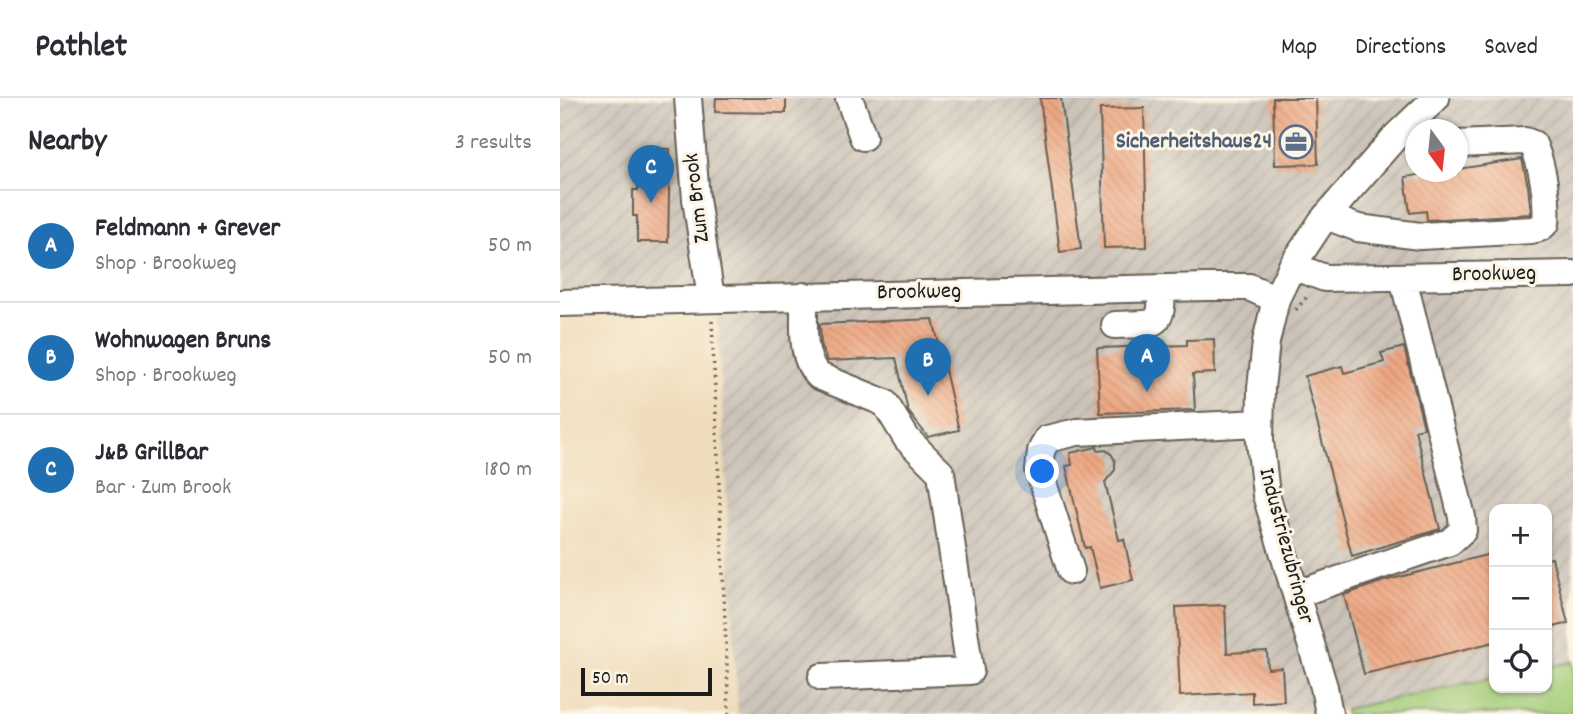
<!DOCTYPE html>
<meta charset="utf-8">
<style>
body{margin:0;font-family:Dekko,sans-serif;background:#f7f7f7;color:#2b2b33}
.controls{position:absolute;right:21px;bottom:21px;display:grid;overflow:hidden;border-radius:14px;box-shadow:0 2px 5px #0004}
.controls button{width:63px;height:63px;display:grid;place-items:center;padding:0;border:0;border-bottom:2px solid #e1e1e2;background:#fff;color:#2b2b33;font:35px sans-serif}
.compass{position:absolute;left:845px;top:21px;width:63px;height:63px;border-radius:50%;background:#fff;box-shadow:0 2px 5px #0004;rotate:165deg}
.scale{position:absolute;left:21px;bottom:18px;width:131px;box-sizing:border-box;padding-left:7px;border:4px solid #1c1c1c;border-top:0;font-size:19px;line-height:24px;white-space:nowrap;color:#1c1c1c;-webkit-text-stroke:5px #fcf5e5;paint-order:stroke}
.you{position:absolute;left:483px;top:374px;width:24px;height:24px;margin:-18px;border:5px solid #fff;border-radius:50%;background:#1a73e8;box-shadow:0 0 0 10px #1a73e833}
.badge{display:grid;place-items:center;width:46px;height:46px;border-radius:50%;background:#1f6fb2;color:#fff;font-size:23px;font-weight:700}
.pin{position:absolute;translate:-50% -58px;filter:drop-shadow(0 2px 4px #0008)}
.pin::after{content:'';position:absolute;top:37px;width:24px;height:21px;background:inherit;clip-path:polygon(0 0,100% 0,50% 100%)}
.list{margin:0;padding:0;list-style:none}
h2{display:flex;justify-content:space-between;align-items:center;height:91px;margin:0;padding:0 28px;font-size:30px}
h2 small{font-size:23px;font-weight:400;color:#7c7c81}
.list li{display:grid;grid-template-columns:46px 1fr auto;gap:21px;align-items:center;box-sizing:border-box;height:112px;padding:0 28px;border-top:2px solid #e1e1e2}
.list b{display:block;font-size:26px;white-space:nowrap}
.list p{margin:0;font-size:23px;white-space:nowrap;color:#7c7c81}
.list em{font-size:23px;font-style:normal;color:#7c7c81}
.icon{flex:none;width:38px;height:38px;fill:none;stroke:currentColor;stroke-width:2;stroke-linecap:round;stroke-linejoin:round}
.map{position:relative;flex:none;width:1013px;height:616px;overflow:hidden}
header{display:flex;align-items:center;gap:42px;box-sizing:border-box;height:98px;padding:0 35px;background:#fff;border-bottom:2px solid #e1e1e2}
header strong{font-size:33px}
nav{display:flex;gap:38px;margin-inline-start:auto;font-size:24px}
main{display:flex}
aside{flex:1;background:#fff}
.map>svg:first-child{display:block}
</style>
<header>
<strong>Pathlet</strong>
<nav><a>Map</a><a>Directions</a><a>Saved</a></nav>
</header>
<main>
<aside>
<h2>Nearby<small>3 results</small></h2>
<ul class="list">
<li><span class="badge">A</span><div><b>Feldmann + Grever</b><p>Shop · Brookweg</p></div><em>50 m</em></li>
<li><span class="badge">B</span><div><b>Wohnwagen Bruns</b><p>Shop · Brookweg</p></div><em>50 m</em></li>
<li><span class="badge">C</span><div><b>J&amp;B GrillBar</b><p>Bar · Zum Brook</p></div><em>180 m</em></li>
</ul>
</aside>
<div class="map">
<svg width="1013" height="616" viewBox="0 0 1013 616">
<defs>
<pattern id="industrial-furrows" width="10" height="10" patternUnits="userSpaceOnUse" patternTransform="scale(1.75)"><rect width="10" height="10" fill="#cbc3b8"/><path d="M-1 1l2-2M0 10L10 0M9 11l2-2" fill="none" stroke="#aea79e"/></pattern>
<pattern id="building-back-hatch" width="6" height="6" patternUnits="userSpaceOnUse" patternTransform="scale(1.75)"><rect width="6" height="6" fill="#eda783"/><path d="M-1 5l2 2M0 0l6 6M5-1l2 2" fill="none" stroke="#cb8f71"/></pattern>
</defs>
<rect width="100%" height="100%" fill="#fcf5e5"/>
<filter id="ink" filterUnits="userSpaceOnUse"><feTurbulence type="fractalNoise" baseFrequency=".0143" numOctaves="2"/><feDisplacementMap in="SourceGraphic" scale="14" xChannelSelector="R" yChannelSelector="G"/><feConvolveMatrix kernelMatrix="1 2 1 2 8 2 1 2 1" color-interpolation-filters="sRGB"/></filter>
<filter id="wash" filterUnits="userSpaceOnUse"><feTurbulence type="fractalNoise" baseFrequency=".00686" numOctaves="4" result="noise"/><feDisplacementMap in="SourceGraphic" scale="28" xChannelSelector="R" yChannelSelector="G"/><feGaussianBlur stdDeviation="1.57" result="paint"/><feColorMatrix in="noise" values="0 0 0 0 0 0 0 0 0 0 0 0 0 0 0 0 0 1.4 0 .05"/><feComposite in="paint" operator="in"/></filter>
<g filter="url(#wash)">
<rect width="100%" height="100%" fill="#efdcba"/>
<path fill="url(#industrial-furrows)" fill-rule="evenodd" d="M0 0H1013V564L987 569V411H934V580L785 611 679 616H178L157 211 0 195ZM856 32H898V74H856Z"/>
<path fill="#a0cb77" stroke="#5e744a" stroke-width="2" d="M1013 564V614L1011 616H786L785 611 934 580V590H987V569Z"/>
<g id="blocks">
<path fill="url(#building-back-hatch)" d="M156 0H226V15L155 14Z
M480 0H501L521 151 500 154Z
M713 0H756L758 66 715 67Z
M584 10 587 149 544 150 540 11Z
M79 50 110 51 108 144H77V118H73V92H78Z
M962 61 968 88 971 116 867 122 866 113 850 115 845 79 878 74H898V71Z
M373 221 399 332 368 339 348 313 336 260 267 263 261 249 260 226Z
M654 241 655 275 633 276 635 312 540 315 537 250 627 247V242Z
M844 249 864 330 855 332 880 431 792 458 745 278 782 268 784 275 824 264 821 255Z
M537 349 538 353 546 352 552 357 555 363V372L545 384 559 442 564 441 573 482 540 490 530 449 525 450 506 368 512 367 510 355Z
M934 455V544L804 576 784 497 824 483Z
M992 460 1008 525 987 531V461Z
M665 507 667 555 707 553 708 571 722 570 724 603 692 605V594L620 598 616 509Z"/>
</g>
</g>
<g filter="url(#ink)">
<use href="#blocks" fill-opacity="0" stroke="#665f53" stroke-width="2"/>
<g fill="none" stroke-linecap="round" stroke-linejoin="round">
<defs>
<path id="minor" d="M128 0 136 101 151 200
M289 0 303 39
M766 118 798 130 860 138 972 132 980 130 986 125C988 101 983 69 973 46L965 43 898 46
M732 168 765 180 1013 176
M244 198C245 224 239 260 259 278L325 305 347 341 381 375 410 573 262 579
M0 205 647 189H689L716 201
M555 227C592 225 604 233 601 190
M511 473 479 372 481 353 487 341 517 334 700 325
M737 496 890 444 903 432 902 419 843 180
M769 616 764 589 706 397 700 343 701 290 706 244 716 201 732 168 762 123 836 38 876 0"/>
</defs>
<use href="#minor" stroke="#665f53" stroke-width="30"/>
<path stroke="#665f53" stroke-width="3.5" stroke-dasharray="2 5" stroke-linecap="butt" d="M736 212 749 196
M152 223 169 616"/>
<use href="#minor" stroke="#fff" stroke-width="26"/>
</g>
</g>
<defs>
<symbol id="office-ring" viewBox="-11 -11 22 22"><circle r="9.5" fill="#fcf5e5" stroke="#5c6f8a" stroke-width="1.5"/><path d="M-6-3h4V-5.5h4V-3h4V5H-6ZM-1-4.5V-3h2v-1.5ZM-6 0V1H6V0Z" fill="#5c6f8a"/></symbol>
</defs>
<g fill-rule="evenodd">
<use href="#office-ring" x="717" y="25" width="38" height="38"/>
</g>
<g text-anchor="middle" dominant-baseline="central" stroke-width="6" stroke-linejoin="round" paint-order="stroke">
<g font-size="23" font-weight="bold" fill="#4e5e75" stroke="#fcf5e5" text-anchor="end">
<text x="712" y="44">Sicherheitshaus24</text>
</g>
<g font-size="23" fill="#1c1c1c" stroke="#fcf5e5">
<text transform="translate(138 100) rotate(-97)">Zum Brook</text>
<text transform="translate(934 177) rotate(-1)">Brookweg</text>
<text transform="translate(359 195) rotate(-1)">Brookweg</text>
<text transform="translate(725 448) rotate(75)">Industriezubringer</text>
</g>
</g>
</svg>
<div class="controls">
<button>+</button>
<button>−</button>
<button><svg class="icon" aria-label="locate" viewBox="0 0 24 24"><circle cx="12" cy="12" r="6"/><path d="M12 2v4M12 18v4M2 12h4M18 12h4"/></svg></button>
</div>
<svg class="compass" viewBox="-18 -18 36 36"><path d="M0-13l5 13h-10z" fill="#e53935"/><path d="M0 13l5-13h-10z" fill="#7c7c81"/></svg>
<div class="scale">50 m</div>
<div class="you"></div>
<div class="pin badge" style="left:587px;top:294px">A</div>
<div class="pin badge" style="left:368px;top:298px">B</div>
<div class="pin badge" style="left:91px;top:105px">C</div>
</div>
</main>
